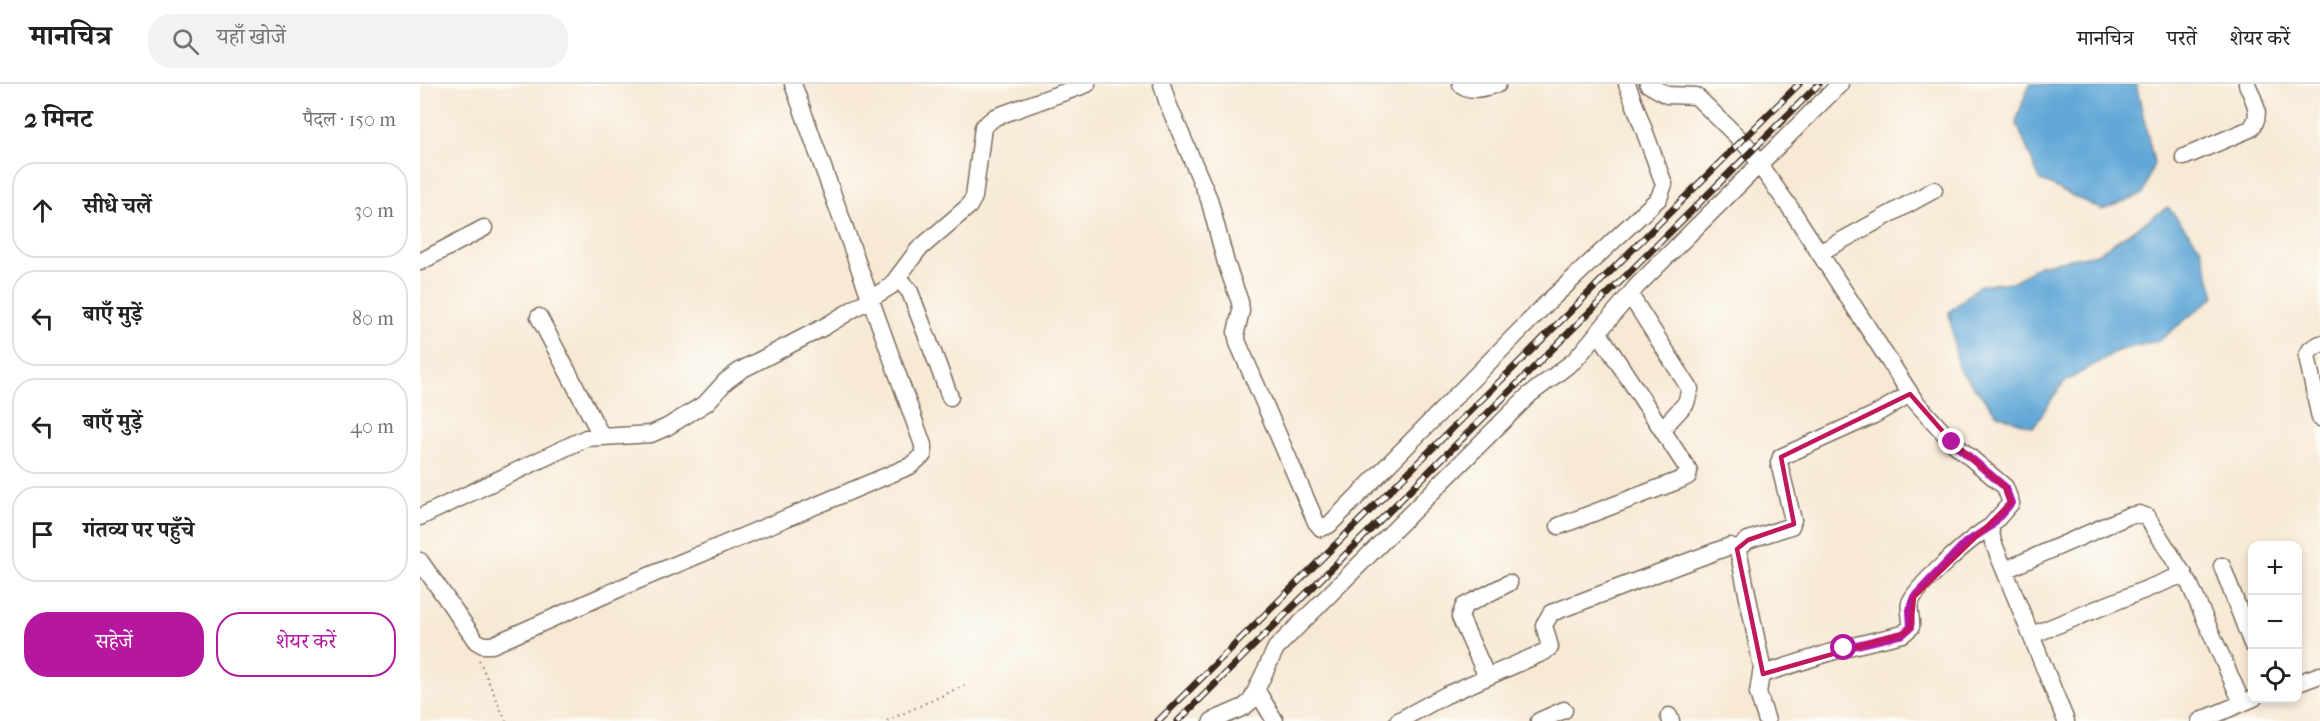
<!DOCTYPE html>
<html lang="hi">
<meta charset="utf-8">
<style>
body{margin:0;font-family:"IM FELL French Canon","Noto Serif Devanagari",serif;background:#f2f2f2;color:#202124}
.controls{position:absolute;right:18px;bottom:18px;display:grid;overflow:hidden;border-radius:12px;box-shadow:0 3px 9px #0003}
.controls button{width:54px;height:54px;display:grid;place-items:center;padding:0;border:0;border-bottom:2px solid #e0e0e0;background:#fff;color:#202124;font:30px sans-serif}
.stop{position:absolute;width:18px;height:18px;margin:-14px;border:4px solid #b5179e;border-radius:50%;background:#fff}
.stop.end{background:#b5179e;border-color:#fff;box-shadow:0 2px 6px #0008}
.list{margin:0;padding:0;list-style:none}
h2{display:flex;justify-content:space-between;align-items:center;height:78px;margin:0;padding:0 24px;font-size:26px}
h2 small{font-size:20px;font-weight:400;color:#757577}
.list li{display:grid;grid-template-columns:39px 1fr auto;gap:18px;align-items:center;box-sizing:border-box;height:96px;margin:0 12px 12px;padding:0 12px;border:2px solid #e0e0e0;border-radius:24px}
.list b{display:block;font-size:22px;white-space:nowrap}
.list em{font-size:20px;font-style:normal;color:#757577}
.actions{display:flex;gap:12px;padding:18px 24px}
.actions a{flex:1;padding:14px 0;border:2px solid #b5179e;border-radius:24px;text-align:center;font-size:21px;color:#b5179e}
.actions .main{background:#b5179e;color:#fff}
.icon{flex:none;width:33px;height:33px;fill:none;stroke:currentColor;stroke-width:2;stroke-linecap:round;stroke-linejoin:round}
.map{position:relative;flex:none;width:1900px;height:637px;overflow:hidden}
header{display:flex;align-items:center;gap:36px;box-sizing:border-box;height:84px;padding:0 30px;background:#fff;border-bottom:2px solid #e0e0e0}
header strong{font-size:28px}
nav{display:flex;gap:33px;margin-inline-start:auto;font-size:21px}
.search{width:420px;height:54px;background:#f2f2f2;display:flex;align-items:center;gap:15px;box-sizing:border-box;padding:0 21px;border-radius:24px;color:#757577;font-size:22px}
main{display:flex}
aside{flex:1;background:#fff}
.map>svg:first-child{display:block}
</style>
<header>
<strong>मानचित्र</strong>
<div class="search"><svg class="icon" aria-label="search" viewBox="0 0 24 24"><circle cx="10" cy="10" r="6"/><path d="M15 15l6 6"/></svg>यहाँ खोजें</div>
<nav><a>मानचित्र</a><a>परतें</a><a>शेयर करें</a></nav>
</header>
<main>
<aside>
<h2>2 मिनट<small>पैदल · 150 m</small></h2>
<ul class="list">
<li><svg class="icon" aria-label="ahead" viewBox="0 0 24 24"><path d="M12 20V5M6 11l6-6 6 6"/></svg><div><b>सीधे चलें</b></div><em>30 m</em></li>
<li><svg class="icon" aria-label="left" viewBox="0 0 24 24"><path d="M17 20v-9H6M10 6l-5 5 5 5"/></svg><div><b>बाएँ मुड़ें</b></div><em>80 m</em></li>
<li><svg class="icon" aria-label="left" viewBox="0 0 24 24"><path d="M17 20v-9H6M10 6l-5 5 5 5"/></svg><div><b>बाएँ मुड़ें</b></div><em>40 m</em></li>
<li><svg class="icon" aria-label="arrive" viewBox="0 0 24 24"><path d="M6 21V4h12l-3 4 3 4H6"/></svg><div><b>गंतव्य पर पहुँचे</b></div></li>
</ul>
<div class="actions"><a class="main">सहेजें</a><a>शेयर करें</a></div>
</aside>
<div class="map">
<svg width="1900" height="637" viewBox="0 0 1900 637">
<rect width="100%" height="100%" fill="#fdfcf7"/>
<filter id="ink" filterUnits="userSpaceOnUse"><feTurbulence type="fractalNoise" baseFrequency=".0167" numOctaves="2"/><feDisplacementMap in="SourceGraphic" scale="12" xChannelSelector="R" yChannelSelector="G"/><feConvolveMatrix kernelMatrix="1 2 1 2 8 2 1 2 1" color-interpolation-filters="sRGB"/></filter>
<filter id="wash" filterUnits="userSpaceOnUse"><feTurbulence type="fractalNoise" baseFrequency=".008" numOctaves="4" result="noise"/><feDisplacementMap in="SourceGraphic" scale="24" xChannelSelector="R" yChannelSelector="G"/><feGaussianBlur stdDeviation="1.35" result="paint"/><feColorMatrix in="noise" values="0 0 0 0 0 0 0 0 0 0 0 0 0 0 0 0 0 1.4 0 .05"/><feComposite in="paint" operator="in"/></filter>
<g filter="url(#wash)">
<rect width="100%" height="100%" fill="#f7e9d4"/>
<path fill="#61a7d7" stroke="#4e687a" stroke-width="1.5" d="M1609 0H1716L1734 79 1723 110 1682 126 1620 96 1596 38Z
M1748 123 1781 164 1795 212 1740 256 1697 267 1643 299 1613 343 1577 330 1538 284 1529 228 1560 201 1594 198 1619 181 1677 170Z"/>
</g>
<g filter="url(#ink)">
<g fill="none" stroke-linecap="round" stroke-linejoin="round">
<defs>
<path id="minor" d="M742 0 748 20 789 115 806 179 820 218 821 227 816 248 818 259 896 438 901 444 909 441 1128 218 1239 114 1244 100 1207 0
M1041 0C1050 9 1066 3 1078 0
M1228 0 1247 11 1276 12 1332 67 1338 79 1371 125 1495 317 1532 358 1585 403 1591 419 1570 443 1573 458 1646 637
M1764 73 1830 45C1844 32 1833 15 1827 0
M1399 169 1514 106
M0 178 64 144
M478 194 490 208 530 313
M1210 211 1270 305 1266 319 1243 344
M119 233 181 351
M1900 260 1891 265 1887 272 1900 334
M0 433 166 354 231 350 247 343 286 319 306 297 321 286 404 243 471 202 498 166 549 122 554 113 563 43 575 33 667 0
M1139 442 1260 396 1268 392 1269 387 1179 249
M1317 465 1328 456 1371 442 1373 436 1359 379 1361 373 1454 331 1490 310
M0 477 56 557 63 561H72L212 499 490 382 503 371V361L373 0
M1802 482 1832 560
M1585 486 1708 432 1719 430 1727 433 1770 501 1822 619
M1612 551 1764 490
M1343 590 1424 564 1483 550 1491 543C1492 535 1488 526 1490 519 1496 502 1553 452 1570 443
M1067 593 1040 533 1044 522 1089 499
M1878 599 1900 591
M837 607 855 637
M1249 632 1251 637
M792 637 824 623 831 617 856 564 1109 311 1155 276 1217 202 1420 0
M978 637 1026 611 1124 568 1130 563 1124 541 1131 529 1310 462 1317 465 1320 475 1342 583 1338 609 1347 637
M1119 637 1144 626
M1780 637 1834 614"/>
</defs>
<use href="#minor" stroke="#7d6d5e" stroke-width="19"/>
<path stroke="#7d6d5e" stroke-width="2" stroke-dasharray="1.5 4.5" stroke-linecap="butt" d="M59 576 86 637
M467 637 545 601"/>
<use href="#minor" stroke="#fff" stroke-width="16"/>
<defs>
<path id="rail" d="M738 637 1379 0
M758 637 1399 0"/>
</defs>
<use href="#rail" stroke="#3b2a1e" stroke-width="7"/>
<use href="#rail" stroke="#fdfcf7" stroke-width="4.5" stroke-dasharray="14" stroke-linecap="butt"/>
</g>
</g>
<g fill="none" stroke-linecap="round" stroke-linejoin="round" filter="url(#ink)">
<path stroke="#b5179e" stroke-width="8" d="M1424 564 1483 550 1491 543 1490 526 1494 513 1545 459 1570 443 1591 419 1585 403 1532 358"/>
</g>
<path fill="none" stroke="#c2185b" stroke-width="4.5" stroke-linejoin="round" d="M1490 310 1532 358 1585 403 1591 419 1494 513 1491 543 1483 550 1343 590 1317 465 1328 456 1374 440 1361 373Z"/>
</svg>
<div class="controls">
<button>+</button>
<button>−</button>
<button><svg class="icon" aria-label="locate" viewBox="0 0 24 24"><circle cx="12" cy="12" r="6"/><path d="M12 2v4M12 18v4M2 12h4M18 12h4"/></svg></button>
</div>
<div class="stop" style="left:1424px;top:564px"></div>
<div class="stop end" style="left:1532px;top:358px"></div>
</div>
</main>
